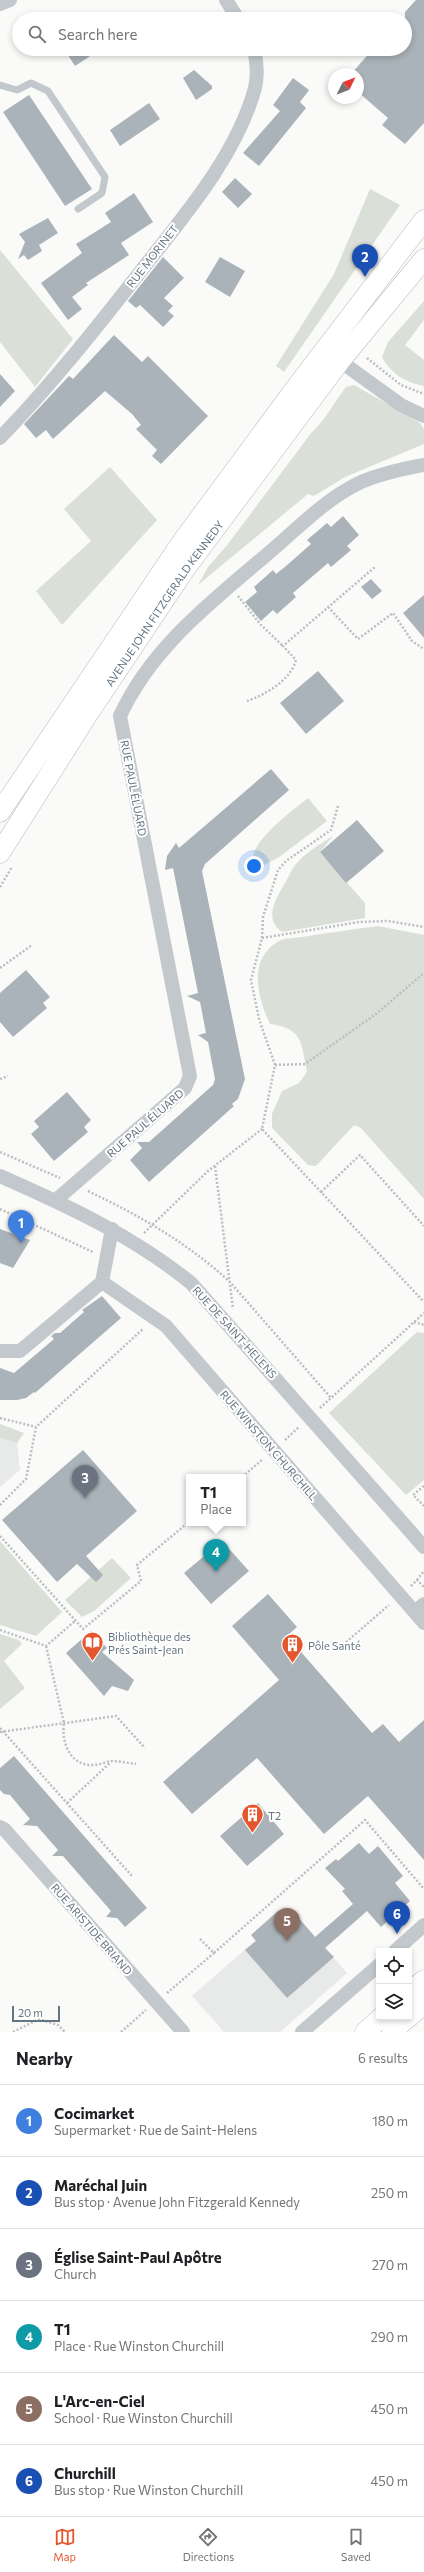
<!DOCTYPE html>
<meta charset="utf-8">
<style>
body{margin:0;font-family:Commissioner,sans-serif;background:#f2f2f2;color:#202124}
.controls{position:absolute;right:12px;bottom:12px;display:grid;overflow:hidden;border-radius:0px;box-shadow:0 2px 6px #0003}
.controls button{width:36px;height:36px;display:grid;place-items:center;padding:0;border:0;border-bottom:1px solid #e0e0e0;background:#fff;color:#202124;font:20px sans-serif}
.compass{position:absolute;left:328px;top:68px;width:36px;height:36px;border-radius:50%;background:#fff;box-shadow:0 2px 6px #0003;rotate:47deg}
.scale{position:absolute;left:12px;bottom:10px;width:48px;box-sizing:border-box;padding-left:4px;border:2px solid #657683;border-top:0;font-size:11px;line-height:14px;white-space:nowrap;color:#657683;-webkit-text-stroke:3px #fff;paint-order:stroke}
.you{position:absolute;left:254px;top:866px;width:14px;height:14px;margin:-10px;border:3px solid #fff;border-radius:50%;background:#1a73e8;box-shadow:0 0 0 6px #1a73e833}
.badge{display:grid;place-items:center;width:26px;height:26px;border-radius:50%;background:#e4572e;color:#fff;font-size:13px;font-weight:700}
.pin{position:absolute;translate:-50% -33px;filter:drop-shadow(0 1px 2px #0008)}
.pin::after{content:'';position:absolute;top:21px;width:14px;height:12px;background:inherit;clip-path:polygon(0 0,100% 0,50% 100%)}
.popup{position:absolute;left:186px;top:1474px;width:60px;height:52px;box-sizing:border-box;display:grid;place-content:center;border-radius:0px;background:#fff;filter:drop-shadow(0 1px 3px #0005);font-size:13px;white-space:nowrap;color:#757577}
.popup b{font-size:15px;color:#202124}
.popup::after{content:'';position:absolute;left:50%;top:100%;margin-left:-8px;border:8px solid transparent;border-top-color:#fff}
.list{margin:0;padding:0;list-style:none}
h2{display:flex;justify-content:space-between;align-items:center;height:52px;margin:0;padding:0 16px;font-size:17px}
h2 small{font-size:13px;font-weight:400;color:#757577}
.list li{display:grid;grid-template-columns:26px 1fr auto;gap:12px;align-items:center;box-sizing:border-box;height:72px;padding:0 16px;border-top:1px solid #e0e0e0}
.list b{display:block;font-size:15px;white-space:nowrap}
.list p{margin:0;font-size:13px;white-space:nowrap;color:#757577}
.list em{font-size:13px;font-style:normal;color:#757577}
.icon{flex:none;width:22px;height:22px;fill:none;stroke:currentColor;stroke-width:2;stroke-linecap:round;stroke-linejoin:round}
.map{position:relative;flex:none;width:424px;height:2032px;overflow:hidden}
.search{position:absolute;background:#fff;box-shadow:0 2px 6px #0003;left:12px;right:12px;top:12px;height:44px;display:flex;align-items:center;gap:10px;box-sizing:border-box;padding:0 14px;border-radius:22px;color:#757577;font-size:15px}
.sheet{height:484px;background:#fff}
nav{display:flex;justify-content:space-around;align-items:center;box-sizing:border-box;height:56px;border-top:1px solid #e0e0e0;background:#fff;font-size:11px;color:#757577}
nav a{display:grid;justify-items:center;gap:2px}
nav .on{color:#e4572e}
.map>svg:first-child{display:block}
</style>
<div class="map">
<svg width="424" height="2032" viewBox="0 0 424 2032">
<rect width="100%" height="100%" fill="#fafaf8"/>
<path fill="#e8e9e9" d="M0 1438 17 1443 20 1470 0 1487Z
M291 1909 347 1973 280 2032H224L192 1996Z"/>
<path fill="#dadfd7" d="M370 189 400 205 284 372 276 366 334 274Z
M0 250 73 339 35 387 0 342Z
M424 301V320L405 345 424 360V386C406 383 390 373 382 357L388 342Z
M354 385 419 422 424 429V444L345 477 314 496 308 494 198 585 208 567 228 544 312 432C328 417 333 403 346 387Z
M110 467 157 520 62 625 36 591 91 541 64 509Z
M308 798 327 821 279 857 261 867 253 862C249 842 293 810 308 798Z
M333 836 320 852 365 903V918L282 932C263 918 276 899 285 883 289 877 291 870 296 864 305 853 320 844 333 836Z
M378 926 424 935V1199L361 1128 354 1125 316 1166 308 1165 272 1128V1114L282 1091 299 1083 307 1072C301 1043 304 1029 270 1024 257 997 247 957 281 940 287 938 296 938 302 937 328 933 353 929 378 926Z
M417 1332 424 1333V1480L406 1495 329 1413Z
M0 1424 24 1433 17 1443 0 1438Z
M0 1541 62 1612 36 1636 0 1625Z
M112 1558 131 1578 94 1611 82 1617 65 1600Z
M0 1634 19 1640 22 1644 4 1661 25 1688 0 1709Z"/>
<path fill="#aab3b9" d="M416 0H424V123L405 144 382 125 388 118 358 92V74H351L373 49H405V12Z
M64 49H101L75 66Z
M194 70 212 86V89L196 100 183 78Z
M293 78 309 90 300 102 306 108 259 166 243 153 280 111 273 105Z
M29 95 92 189 65 206 3 112Z
M149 103 160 119 120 146 110 130Z
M235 178 252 194 238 208 222 192Z
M134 193 153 222 121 243 129 255 86 283 88 285 72 297 82 309 68 320 41 283 82 253 76 244 111 222 105 213Z
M48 218 58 233 39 245 42 251 28 260 24 255 18 259 25 242 19 234Z
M163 257 184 278 164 298 173 306 168 311 174 316 163 327 140 305 136 308 128 301Z
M220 257 245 271 230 297 205 282Z
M114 335 142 362 148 356 208 416 161 464 152 456 157 450 136 429 141 425 132 414 105 391 53 439 46 430 36 438 24 424 69 376 73 379Z
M0 374 15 391 0 407Z
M343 516 359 535 347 546 351 550 331 567 328 563 293 593 296 597 277 614 273 610 261 621 245 602 257 592 254 587 273 570 276 574 286 566 311 544 307 540 327 523 331 527Z
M371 579 382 591 372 599 361 587Z
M424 595V638L403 613Z
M318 671 344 701 306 734 280 703Z
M271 769 289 790 205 864 202 871 245 1079 238 1099 232 1104 234 1106 149 1182 130 1160 142 1148 137 1142H149L213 1085 215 1079 208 1042 198 1035 206 1033 200 1002 187 996 198 993 173 868 165 870 167 856 176 843 179 848Z
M357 820 384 851 346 883 320 852Z
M26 970 50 997 43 1003 47 1008 13 1037 0 1022V993Z
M67 1092 91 1120 84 1127 88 1132 54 1161 31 1134 39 1127 34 1121Z
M0 1229 30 1240 13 1268 0 1263Z
M102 1296 121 1318 35 1393 34 1392 26 1398 17 1400H0V1368L14 1373 54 1339 51 1336 55 1333H60L84 1312 82 1310Z
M83 1450 137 1511 86 1556 103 1575 96 1582 77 1564 57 1582 2 1520Z
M222 1541 249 1571 211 1604 184 1573Z
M268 1594 297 1627 287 1636 372 1733 383 1724 399 1742 424 1720V1860L368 1796 324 1834 257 1758 192 1814 163 1782 279 1680 232 1626Z
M91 1631 107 1648 102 1652 134 1680 128 1691 112 1686 104 1696 66 1653Z
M14 1756 147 1908 125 1927 117 1918 106 1917 111 1911 63 1856H52L58 1850 37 1826 23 1825 30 1819 10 1795 4 1794 0 1790V1768Z
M258 1803 284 1834 247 1866 220 1836Z
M359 1843 369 1854 378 1846 403 1876 395 1883 410 1901 381 1927 367 1911 325 1948 334 1957 287 1998 245 1950 256 1941 251 1935 278 1911 283 1917 291 1909 315 1937 353 1904 342 1891 345 1889 325 1868 336 1859 338 1861Z"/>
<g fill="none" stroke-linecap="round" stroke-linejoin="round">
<defs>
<g id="secondary">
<path d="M0 812 182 542 295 389 424 220"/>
<path id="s1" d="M0 853 86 717 185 569 340 361 424 259"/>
<path d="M409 1993 424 1980"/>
<path d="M409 2017 424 2003"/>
<path d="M365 2032 382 2017"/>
<path d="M392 2032 408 2017"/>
</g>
</defs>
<use href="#secondary" stroke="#b3babf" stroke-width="21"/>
<path stroke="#bbbfc2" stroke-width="2.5" stroke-dasharray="2 2" stroke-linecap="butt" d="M367 358 401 385 424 394
M238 596 261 625 283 646
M328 607 358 639 393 613 412 641 424 649
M247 701C265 695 291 680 296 660L283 646 375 567
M338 806 331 830 286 861 278 870 263 917 262 938 251 980 259 1019 275 1065 262 1129 424 1302
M0 887 12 867
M262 938 359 922 388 921 424 927
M0 968 32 945
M275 1065 305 1064 376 1014 424 973
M0 1079 8 1076
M0 1152 60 1178
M215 1166 233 1309
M88 1191C142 1217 186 1242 230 1282L331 1398
M321 1192 360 1155 424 1226
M0 1209 93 1252
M144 1233 208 1171 262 1129
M414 1322 424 1325
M320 1408 424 1313
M0 1418 36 1427
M285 1440 299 1427
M242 1477 263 1459
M424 1486 413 1495 424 1506
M0 1505 26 1479 36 1427 144 1328
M0 1536 83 1629 141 1581 137 1565 189 1522
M417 1580 424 1571
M411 1586 417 1580 424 1587
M0 1630 46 1646 75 1621
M46 1646 64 1723C61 1742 70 1766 93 1765 99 1765 105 1762 111 1761 119 1761 128 1763 136 1764
M337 1650 389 1605
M0 1728 132 1876
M0 1732 116 1716 145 1748
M67 1803 111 1762
M200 1939 214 1953 365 1820 424 1889
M167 1993 214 1953
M13 2032 39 2019 58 2025 65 2032
M121 2032 146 2010"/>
<path stroke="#c3c8cc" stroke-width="7" d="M0 85 17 90 31 83 48 91 105 177 102 193 78 209"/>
<path stroke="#c3c8cc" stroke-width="14" d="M226 0 238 19
M0 4 10 0
M333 356 401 405 424 416
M0 438C52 384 98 326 144 267 186 214 237 154 255 88 258 75 257 62 254 49
M0 1176C68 1206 133 1236 191 1283L424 1547
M56 1200 185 1088 190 1076 120 716C152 646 214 600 271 551 299 527 325 500 357 484 378 474 402 469 424 465
M102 1282 166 1326 424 1623
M0 1351H20L102 1282 112 1229
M415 1612 424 1604
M0 1827 4 1829 183 2032
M395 1951 424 1925
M302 2032 379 1965"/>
<use href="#secondary" stroke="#fff" stroke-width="20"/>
</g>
<defs>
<symbol id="library-pin" viewBox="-11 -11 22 30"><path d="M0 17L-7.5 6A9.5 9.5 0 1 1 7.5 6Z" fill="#e4572e" stroke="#fff"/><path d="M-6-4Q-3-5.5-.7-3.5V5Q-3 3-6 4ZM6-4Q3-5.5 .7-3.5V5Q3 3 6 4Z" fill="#fff"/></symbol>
<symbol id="building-pin" viewBox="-11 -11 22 30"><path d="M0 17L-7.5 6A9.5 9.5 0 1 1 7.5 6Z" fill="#e4572e" stroke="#fff"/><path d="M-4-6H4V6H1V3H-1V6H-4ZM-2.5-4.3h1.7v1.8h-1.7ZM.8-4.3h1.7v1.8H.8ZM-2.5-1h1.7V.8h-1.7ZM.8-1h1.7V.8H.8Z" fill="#fff"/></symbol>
</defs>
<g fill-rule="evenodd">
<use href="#library-pin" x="80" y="1630" width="25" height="34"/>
<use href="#building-pin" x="280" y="1632" width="25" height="34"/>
<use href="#building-pin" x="240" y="1802" width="25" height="34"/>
</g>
<g text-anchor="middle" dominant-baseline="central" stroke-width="4" stroke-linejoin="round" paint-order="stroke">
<g font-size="11" fill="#657683" stroke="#fff">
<text transform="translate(152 256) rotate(-52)">RUE MORINET</text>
<text stroke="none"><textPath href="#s1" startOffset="299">AVENUE JOHN FITZGERALD KENNEDY</textPath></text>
<text transform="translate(134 788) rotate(79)">RUE PAUL ÉLUARD</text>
<text transform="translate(145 1123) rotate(-41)">RUE PAUL ÉLUARD</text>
<text transform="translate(235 1332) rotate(48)">RUE DE SAINT-HELENS</text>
<text transform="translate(269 1445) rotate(49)">RUE WINSTON CHURCHILL</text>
<text transform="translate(92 1929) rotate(49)">RUE ARISTIDE BRIAND</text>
</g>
<g font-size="11" fill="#657683" stroke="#fff" text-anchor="start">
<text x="108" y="1636">Bibliothèque des<tspan x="108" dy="13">Prés Saint-Jean</tspan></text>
<text x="308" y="1645">Pôle Santé</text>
<text x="268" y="1815">T2</text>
</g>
</g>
</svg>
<div class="controls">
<button><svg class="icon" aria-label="locate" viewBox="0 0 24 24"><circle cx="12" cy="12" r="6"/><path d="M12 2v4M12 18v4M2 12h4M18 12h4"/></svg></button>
<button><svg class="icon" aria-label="layers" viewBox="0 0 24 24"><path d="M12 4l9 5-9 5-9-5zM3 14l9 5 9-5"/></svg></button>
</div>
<svg class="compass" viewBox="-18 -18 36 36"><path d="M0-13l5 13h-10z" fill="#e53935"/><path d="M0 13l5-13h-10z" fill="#757577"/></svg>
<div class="scale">20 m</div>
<div class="you"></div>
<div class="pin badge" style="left:21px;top:1243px;background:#3f7fe0">1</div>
<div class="pin badge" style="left:365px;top:277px;background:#1a4fb4">2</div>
<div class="pin badge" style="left:85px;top:1498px;background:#6b7280">3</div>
<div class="pin badge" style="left:216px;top:1572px;background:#0f9aa8">4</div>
<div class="popup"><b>T1</b>Place</div>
<div class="pin badge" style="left:287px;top:1941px;background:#8d6e63">5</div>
<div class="pin badge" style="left:397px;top:1934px;background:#1a4fb4">6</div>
<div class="search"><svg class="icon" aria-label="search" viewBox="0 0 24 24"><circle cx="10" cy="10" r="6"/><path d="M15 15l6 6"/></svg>Search here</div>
</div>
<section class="sheet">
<h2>Nearby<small>6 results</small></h2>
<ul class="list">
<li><span class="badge" style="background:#3f7fe0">1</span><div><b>Cocimarket</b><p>Supermarket · Rue de Saint-Helens</p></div><em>180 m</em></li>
<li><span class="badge" style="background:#1a4fb4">2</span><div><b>Maréchal Juin</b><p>Bus stop · Avenue John Fitzgerald Kennedy</p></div><em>250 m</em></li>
<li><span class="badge" style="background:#6b7280">3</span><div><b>Église Saint-Paul Apôtre</b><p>Church</p></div><em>270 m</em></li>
<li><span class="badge" style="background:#0f9aa8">4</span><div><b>T1</b><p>Place · Rue Winston Churchill</p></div><em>290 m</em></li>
<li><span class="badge" style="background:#8d6e63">5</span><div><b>L'Arc-en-Ciel</b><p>School · Rue Winston Churchill</p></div><em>450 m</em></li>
<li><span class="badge" style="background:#1a4fb4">6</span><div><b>Churchill</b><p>Bus stop · Rue Winston Churchill</p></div><em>450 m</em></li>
</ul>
</section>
<nav>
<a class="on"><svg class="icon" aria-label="map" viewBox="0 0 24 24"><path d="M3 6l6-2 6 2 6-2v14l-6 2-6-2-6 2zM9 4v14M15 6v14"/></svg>Map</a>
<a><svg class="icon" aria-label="directions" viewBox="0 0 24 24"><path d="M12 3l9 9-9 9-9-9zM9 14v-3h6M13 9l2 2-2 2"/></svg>Directions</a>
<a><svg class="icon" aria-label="saved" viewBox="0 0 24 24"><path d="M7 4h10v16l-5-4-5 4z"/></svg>Saved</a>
</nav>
